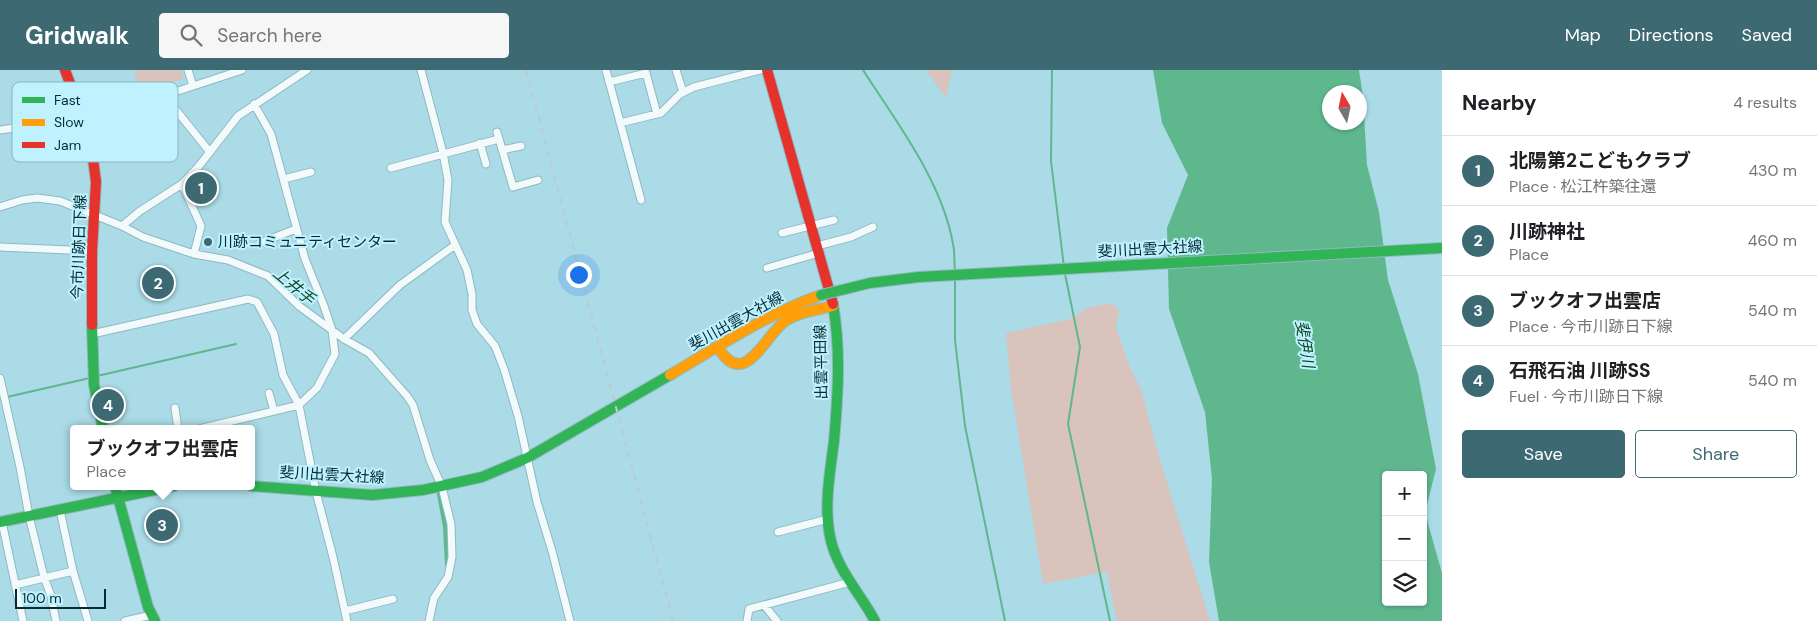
<!DOCTYPE html>
<meta charset="utf-8">
<style>
body{margin:0;font-family:"DM Sans","Noto Sans JP",sans-serif;background:#f6f6f6;color:#202124}
.controls{position:absolute;right:15px;bottom:15px;display:grid;overflow:hidden;border-radius:5px;box-shadow:0 1px 4px #0004}
.controls button{width:45px;height:45px;display:grid;place-items:center;padding:0;border:0;border-bottom:1px solid #e0e0e0;background:#fff;color:#202124;font:25px sans-serif}
.compass{position:absolute;left:1322px;top:15px;width:45px;height:45px;border-radius:50%;background:#fff;box-shadow:0 1px 4px #0004;rotate:351deg}
.scale{position:absolute;left:15px;bottom:12px;width:91px;box-sizing:border-box;padding-left:5px;border:2px solid #032d34;border-top:0;font-size:14px;line-height:18px;white-space:nowrap;color:#032d34;-webkit-text-stroke:4px #bff2fe;paint-order:stroke}
.you{position:absolute;left:578px;top:204px;width:18px;height:18px;margin:-12px;border:4px solid #fff;border-radius:50%;background:#1a73e8;box-shadow:0 0 0 8px #1a73e833}
.badge{display:grid;place-items:center;width:32px;height:32px;border-radius:50%;background:#3d6a72;color:#fff;font-size:16px;font-weight:700}
.pin{position:absolute;translate:-50% -50%;border:2px solid #fff;box-shadow:0 1px 5px #0006}
.popup{position:absolute;left:70px;top:355px;width:185px;height:65px;box-sizing:border-box;display:grid;place-content:center;border-radius:5px;background:#fff;filter:drop-shadow(0 1px 4px #0005);font-size:16px;white-space:nowrap;color:#757577}
.popup b{font-size:19px;color:#202124}
.popup::after{content:'';position:absolute;left:50%;top:100%;margin-left:-10px;border:10px solid transparent;border-top-color:#fff}
.list{margin:0;padding:0;list-style:none}
h2{display:flex;justify-content:space-between;align-items:center;height:65px;margin:0;padding:0 20px;font-size:21px}
h2 small{font-size:16px;font-weight:400;color:#757577}
.list li{display:grid;grid-template-columns:32px 1fr auto;gap:15px;align-items:center;box-sizing:border-box;height:70px;padding:0 20px;border-top:1px solid #e0e0e0}
.list b{display:block;font-size:19px;white-space:nowrap}
.list p{margin:0;font-size:16px;white-space:nowrap;color:#757577}
.list em{font-size:16px;font-style:normal;color:#757577}
.actions{display:flex;gap:10px;padding:15px 20px}
.actions a{flex:1;padding:11px 0;border:1px solid #3d6a72;border-radius:5px;text-align:center;font-size:18px;color:#3d6a72}
.actions .main{background:#3d6a72;color:#fff}
.icon{flex:none;width:28px;height:28px;fill:none;stroke:currentColor;stroke-width:2;stroke-linecap:round;stroke-linejoin:round}
.map{position:relative;flex:none;width:1442px;height:551px;overflow:hidden}
header{display:flex;align-items:center;gap:30px;box-sizing:border-box;height:70px;padding:0 25px;background:#3d6a72;color:#fff}
header strong{font-size:24px}
nav{display:flex;gap:28px;margin-inline-start:auto;font-size:18px}
.search{width:350px;height:45px;background:#f6f6f6;display:flex;align-items:center;gap:12px;box-sizing:border-box;padding:0 18px;border-radius:5px;color:#757577;font-size:19px}
main{display:flex}
aside{flex:1;background:#fff}
.map>svg:first-child{display:block}
</style>
<header>
<strong>Gridwalk</strong>
<div class="search"><svg class="icon" aria-label="search" viewBox="0 0 24 24"><circle cx="10" cy="10" r="6"/><path d="M15 15l6 6"/></svg>Search here</div>
<nav><a>Map</a><a>Directions</a><a>Saved</a></nav>
</header>
<main>
<div class="map">
<svg width="1442" height="551" viewBox="0 0 1442 551">
<rect width="100%" height="100%" fill="#aadbe6"/>
<path fill="#d9c3bd" d="M140 0H180L184 9 140 22 134 2Z
M926 0H952L946 28Z
M1111 233 1119 240 1116 257 1130 298 1141 319 1160 390 1210 551H1117L1107 502 1043 514 1011 319 1006 263 1070 249 1087 238Z"/>
<path fill="#5fb78e" fill-rule="evenodd" d="M1153 0H1359L1363 27 1367 95 1379 142 1388 210 1418 304 1436 399 1425 443 1442 503V551H1219L1209 492 1212 409 1205 342 1169 239 1167 158 1188 105 1162 53ZM1330 22H1360V52H1330ZM1386 405H1423V532H1386Z"/>
<g fill="none" stroke-linecap="round" stroke-linejoin="round">
<path stroke="#5fb78e" stroke-width="2" d="M863 0C897 53 942 111 953 174 955 182 954 192 955 201
M1052 0 1051 91 1064 197
M1065 204 1080 277 1068 354 1110 551
M955 208V270L965 356 1005 551
M97 306 236 274
M7 327 90 308"/>
<path stroke="#5fb78e" stroke-width="6" d="M440 424 446 457 448 494"/>
<defs>
<path id="street" d="M188 0 193 16
M421 0 443 83 448 110 445 152 467 200 472 224V240L477 254 495 276 504 299 518 346 537 432 552 481 570 551
M606 0 641 130
M676 0 683 22
M609 12 646 3 657 44
M164 25 209 81
M620 53 661 43 680 24 694 17 760 0
M0 60 83 48 181 20 242 0
M497 62 513 117 538 110
M480 73 486 94
M502 80 521 76
M391 98 499 69
M284 109 311 102
M182 114 201 156 194 184
M0 137 22 130 37 128 60 131 122 156 143 167 194 184 228 190 268 206 299 236 344 269 369 283 407 326 413 335 430 390 442 417 451 454 452 487 448 507 434 528 429 551
M122 156 140 141 182 114 199 96 238 46 307 0
M782 163 834 150
M260 173 296 159
M817 176 851 167 873 157
M0 177 92 181
M767 198 819 183
M92 264 248 229 257 232 274 264 283 305 299 335 316 422 333 487 347 551
M344 269 400 215 455 175
M0 308 20 397 29 446 44 507 51 526 56 551
M269 323 274 341
M175 338 178 359
M199 359 299 335 317 318 335 284 332 260 324 236 305 189 271 64 254 34
M60 440 73 501 88 551
M2 452 23 551
M778 462 828 449
M15 515 73 501
M764 535 777 551
M345 541 393 529
M125 551 152 545
M747 551 749 539 850 512"/>
<path id="fast" d="M833 234C841 280 838 325 834 371 830 403 823 439 831 471 838 500 861 525 875 551
M92 255 94 315 103 359
M115 416 148 537 155 551
M251 416 372 425 423 420 482 407 527 388 670 305
M0 452 174 416"/>
<path id="slow" d="M718 277C744 322 765 265 785 251 799 242 817 240 833 236
M670 305C719 276 767 244 821 225"/>
<path id="jam" d="M65 0 83 48 93 89 96 112 92 181V255
M767 0 833 234"/>
</defs>
<use href="#street" stroke="#91b8c0" stroke-width="9"/>
<use href="#fast" stroke="#91b8c0" stroke-width="12"/>
<use href="#slow" stroke="#91b8c0" stroke-width="12"/>
<use href="#jam" stroke="#91b8c0" stroke-width="12"/>
<use href="#street" stroke="#f2fafb" stroke-width="7"/>
<use href="#fast" stroke="#30b455" stroke-width="10"/>
<use href="#slow" stroke="#ff9f0a" stroke-width="10"/>
<use href="#jam" stroke="#e5322d" stroke-width="10"/>
<path stroke="#bccbcd" stroke-width="2" stroke-dasharray="6 6" stroke-linecap="butt" d="M526 0 673 551"/>
<defs>
<path id="fast-bridge" d="M821 225 870 213 919 207 1442 178"/>
</defs>
<use href="#fast-bridge" stroke="#91b8c0" stroke-width="12" stroke-linecap="butt"/>
<use href="#fast-bridge" stroke="#30b455" stroke-width="10"/>
</g>
<circle fill="#3d6a72" stroke="#bff2fe" stroke-width="2" cx="208" cy="172" r="5"/>
<g text-anchor="middle" dominant-baseline="central" stroke-width="4" stroke-linejoin="round" paint-order="stroke">
<g font-size="15" fill="#032d34" stroke="#bff2fe" text-anchor="start">
<text x="218" y="172">川跡コミュニティセンター</text>
</g>
<g font-size="15" fill="#032d34" stroke="#bff2fe">
<text transform="translate(79 177) rotate(-88)">今市川跡日下線</text>
<text transform="translate(1150 179) rotate(-3)">斐川出雲大社線</text>
<text transform="translate(736 251) rotate(-29)">斐川出雲大社線</text>
<text transform="translate(821 292) rotate(-91)">出雲平田線</text>
<text transform="translate(332 405) rotate(3)">斐川出雲大社線</text>
</g>
<g font-size="16" font-style="italic" fill="#104828" stroke="#bff2fe">
<text transform="translate(294 216) rotate(40)">上井手</text>
<text transform="translate(1305 274) rotate(81)">斐伊川</text>
</g>
</g>
<rect x="12" y="12" width="166" height="80" rx="8" fill="#bff2fe" stroke="#87b7c1" stroke-width="1"/>
<rect x="22" y="27" width="23" height="6" fill="#30b455"/>
<rect x="22" y="49" width="23" height="7" fill="#ff9f0a"/>
<rect x="22" y="72" width="23" height="6" fill="#e5322d"/>
<g font-size="14" fill="#032d34">
<text x="54" y="35">Fast</text>
<text x="54" y="57">Slow</text>
<text x="54" y="80">Jam</text>
</g>
</svg>
<div class="controls">
<button>+</button>
<button>−</button>
<button><svg class="icon" aria-label="layers" viewBox="0 0 24 24"><path d="M12 4l9 5-9 5-9-5zM3 14l9 5 9-5"/></svg></button>
</div>
<svg class="compass" viewBox="-18 -18 36 36"><path d="M0-13l5 13h-10z" fill="#e53935"/><path d="M0 13l5-13h-10z" fill="#757577"/></svg>
<div class="scale">100 m</div>
<div class="you"></div>
<div class="pin badge" style="left:201px;top:118px">1</div>
<div class="pin badge" style="left:158px;top:213px">2</div>
<div class="pin badge" style="left:162px;top:455px">3</div>
<div class="popup"><b>ブックオフ出雲店</b>Place</div>
<div class="pin badge" style="left:108px;top:335px">4</div>
</div>
<aside>
<h2>Nearby<small>4 results</small></h2>
<ul class="list">
<li><span class="badge">1</span><div><b>北陽第2こどもクラブ</b><p>Place · 松江杵築往還</p></div><em>430 m</em></li>
<li><span class="badge">2</span><div><b>川跡神社</b><p>Place</p></div><em>460 m</em></li>
<li><span class="badge">3</span><div><b>ブックオフ出雲店</b><p>Place · 今市川跡日下線</p></div><em>540 m</em></li>
<li><span class="badge">4</span><div><b>石飛石油 川跡SS</b><p>Fuel · 今市川跡日下線</p></div><em>540 m</em></li>
</ul>
<div class="actions"><a class="main">Save</a><a>Share</a></div>
</aside>
</main>
